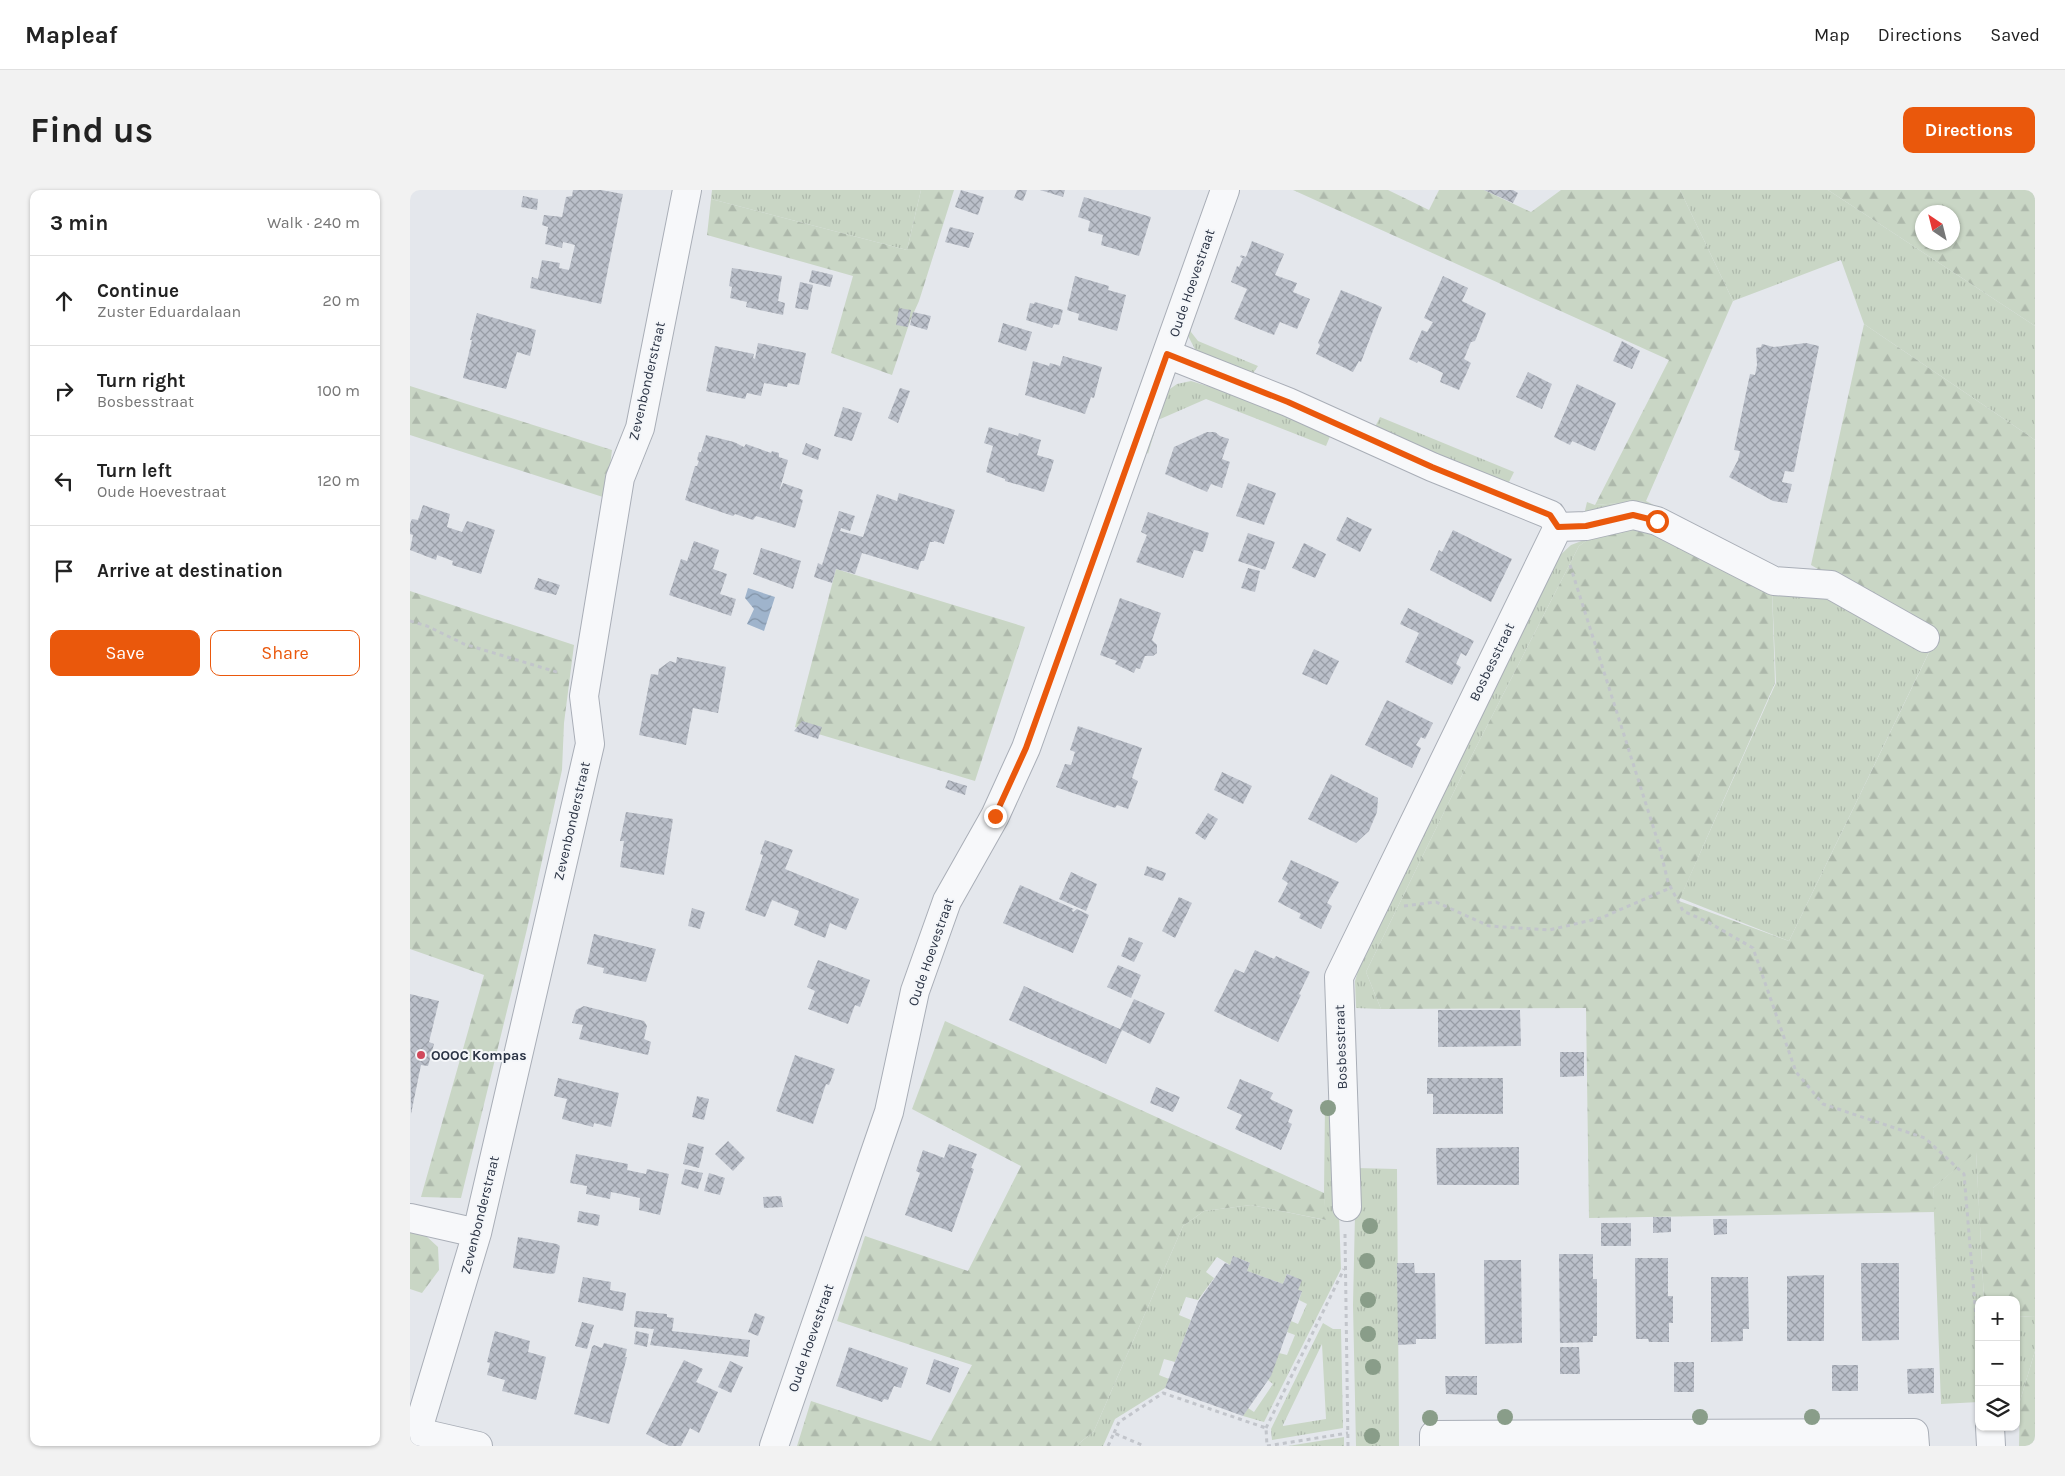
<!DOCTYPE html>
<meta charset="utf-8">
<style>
body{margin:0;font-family:Karla,sans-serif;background:#f2f2f2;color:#222}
.controls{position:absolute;right:15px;bottom:15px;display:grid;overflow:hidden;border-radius:10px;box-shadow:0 1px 4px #0004}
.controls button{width:45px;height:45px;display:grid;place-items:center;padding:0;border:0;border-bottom:1px solid #e0e0e0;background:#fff;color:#222;font:25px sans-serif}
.compass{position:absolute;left:1505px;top:15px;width:45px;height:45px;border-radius:50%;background:#fff;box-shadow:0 1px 4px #0004;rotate:325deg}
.stop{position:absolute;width:15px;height:15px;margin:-11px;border:4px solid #ea580c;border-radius:50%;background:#fff}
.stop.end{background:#ea580c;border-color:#fff;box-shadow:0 1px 5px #0008}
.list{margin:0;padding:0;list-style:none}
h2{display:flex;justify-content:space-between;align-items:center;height:65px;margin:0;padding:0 20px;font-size:21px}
h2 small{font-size:16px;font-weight:400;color:#767676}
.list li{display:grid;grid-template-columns:32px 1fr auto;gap:15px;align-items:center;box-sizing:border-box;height:90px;padding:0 20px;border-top:1px solid #e0e0e0}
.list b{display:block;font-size:19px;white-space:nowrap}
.list p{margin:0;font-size:16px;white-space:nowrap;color:#767676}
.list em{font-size:16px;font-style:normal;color:#767676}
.actions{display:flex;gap:10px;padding:15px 20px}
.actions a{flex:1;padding:11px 0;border:1px solid #ea580c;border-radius:10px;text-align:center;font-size:18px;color:#ea580c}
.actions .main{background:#ea580c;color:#fff}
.icon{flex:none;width:28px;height:28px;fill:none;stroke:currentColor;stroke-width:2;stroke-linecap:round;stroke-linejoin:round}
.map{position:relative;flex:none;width:1625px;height:1256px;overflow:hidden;border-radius:10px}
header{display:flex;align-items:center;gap:30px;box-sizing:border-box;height:70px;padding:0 25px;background:#fff;border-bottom:1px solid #e0e0e0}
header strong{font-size:24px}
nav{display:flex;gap:28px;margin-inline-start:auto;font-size:18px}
.intro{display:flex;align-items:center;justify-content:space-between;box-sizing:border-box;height:120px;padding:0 30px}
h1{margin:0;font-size:35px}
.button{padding:12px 22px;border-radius:10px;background:#ea580c;color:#fff;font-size:18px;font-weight:700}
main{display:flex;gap:30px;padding:0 30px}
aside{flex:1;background:#fff;border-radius:10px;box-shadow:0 1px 4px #0004}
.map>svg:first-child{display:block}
</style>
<header>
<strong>Mapleaf</strong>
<nav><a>Map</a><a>Directions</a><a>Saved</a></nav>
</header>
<div class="intro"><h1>Find us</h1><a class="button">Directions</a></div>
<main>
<aside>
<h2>3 min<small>Walk · 240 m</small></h2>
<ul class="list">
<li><svg class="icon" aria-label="ahead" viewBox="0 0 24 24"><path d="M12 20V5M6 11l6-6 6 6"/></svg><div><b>Continue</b><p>Zuster Eduardalaan</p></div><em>20 m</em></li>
<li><svg class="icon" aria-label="right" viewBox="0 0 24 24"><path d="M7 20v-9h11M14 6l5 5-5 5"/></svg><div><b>Turn right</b><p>Bosbesstraat</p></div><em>100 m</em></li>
<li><svg class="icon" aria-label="left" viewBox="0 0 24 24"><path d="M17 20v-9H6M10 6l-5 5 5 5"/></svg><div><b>Turn left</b><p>Oude Hoevestraat</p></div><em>120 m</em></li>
<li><svg class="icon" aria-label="arrive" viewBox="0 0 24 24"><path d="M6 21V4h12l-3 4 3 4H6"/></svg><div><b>Arrive at destination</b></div></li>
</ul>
<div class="actions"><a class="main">Save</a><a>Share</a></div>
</aside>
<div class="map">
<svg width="1625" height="1256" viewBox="0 0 1625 1256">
<defs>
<pattern id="grass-tufts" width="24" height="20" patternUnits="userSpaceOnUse" patternTransform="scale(1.25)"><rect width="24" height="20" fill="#c9d6c5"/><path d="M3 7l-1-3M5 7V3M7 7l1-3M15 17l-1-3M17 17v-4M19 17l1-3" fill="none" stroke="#adb8ab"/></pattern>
<pattern id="forest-firs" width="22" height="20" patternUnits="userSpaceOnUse" patternTransform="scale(1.25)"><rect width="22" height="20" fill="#c9d6c5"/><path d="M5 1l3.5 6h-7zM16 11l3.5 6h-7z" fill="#adb8ab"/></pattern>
<pattern id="water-waves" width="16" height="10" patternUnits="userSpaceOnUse" patternTransform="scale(1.25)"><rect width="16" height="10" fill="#9fb4cc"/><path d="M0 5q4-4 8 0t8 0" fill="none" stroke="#8293a7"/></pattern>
<pattern id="building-cross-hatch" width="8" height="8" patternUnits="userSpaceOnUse" patternTransform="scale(1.25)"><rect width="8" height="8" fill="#bbc0ca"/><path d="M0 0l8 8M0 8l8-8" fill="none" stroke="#989da6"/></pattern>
</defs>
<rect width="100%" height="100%" fill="#e4e7ec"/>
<path fill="url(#grass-tufts)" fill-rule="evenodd" d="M302 0H511L497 60 301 9Z
M1270 0H1418L1625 136V250L1454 134 1431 70 1323 111Z
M779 129 781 142 788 151 848 176 839 189 787 163 776 142Z
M781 191 833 207 921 244 916 256 796 209 748 230 738 264 734 258 757 201 767 194Z
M970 227 1104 282 1097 296 963 241Z
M1236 311 1271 329 1174 325 1177 312 1185 315Z
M1182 347 1169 356 1057 575 956 782 971 819 946 818 945 791 949 777 1148 367 1161 355Z
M1362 400H1418L1520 460 1379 751 1270 708 1366 493Z
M915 914H925L931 1079 854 1232 833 1226 838 1218 844 1222 863 1194 858 1190 869 1163 877 1165 885 1145 877 1142 881 1131 888 1134 897 1114 889 1110 892 1101 888 1100 891 1090 877 1084 873 1094 837 1081 840 1073 823 1066 820 1075 807 1067 796 1082 804 1088 788 1110 776 1107 769 1125 781 1130 765 1172 754 1169 749 1185 759 1189 755 1198 705 1229 693 1256H666L684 1241 773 1036 794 1021 841 1015 915 1030 914 1003Z
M1566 961 1574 1110H1569V1212L1531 1214 1523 998Z
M946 978 987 979 989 1256H946L943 1115Z
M1606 1126 1625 1127V1161L1610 1211H1606Z
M913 1133 923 1139H931L933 1238 862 1250 861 1239ZM912 1154 916 1229 873 1236V1235Z
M934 1247V1256H878Z"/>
<path fill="url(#forest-firs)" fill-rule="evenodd" d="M511 0H544L509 111 500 131 482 185 421 163 443 86 297 45 301 9 497 60Z
M883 0H978L1019 20 1029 0H1074L1121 22 1151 0H1270L1323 111 1236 311 1185 315 1259 170Z
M1418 0H1625V136ZM1512 22H1542V52H1512Z
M1454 134 1625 250V1127L1606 1126V1110H1574L1566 962 1523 998 1525 1022 1179 1028 1176 818 971 819 956 782 1057 575 1169 356 1190 341 1223 332 1362 400 1365 493 1269 711 1379 751 1526 448 1401 375Z
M0 196 202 260 196 308 0 245Z
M426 379 615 437 565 591 385 537Z
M0 401 164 455 154 533 152 580 117 739 51 1008 11 1007 74 785 0 759Z
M535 831 914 1003 916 1030 841 1015 794 1021 773 1036 684 1241 666 1256H387L401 1211 521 1251 562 1175 427 1131 455 1046 558 1081 611 976 502 919Z
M0 1042 15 1045 28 1057 29 1080 12 1103 0 1099Z
M1625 1161V1256H1609L1610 1211Z"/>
<path fill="url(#water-waves)" d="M338 398 365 407 354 441 337 434 344 419 335 408Z"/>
<path fill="url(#building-cross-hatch)" d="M163 0H191L213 4 191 114 120 98 122 87 128 89 132 70 150 73 149 78 159 80 165 55 153 52 152 58 135 54 138 37 132 35 134 25 152 27 156 7 162 6Z
M551 0 574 7 568 25 545 17Z
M607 0H617L613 11 604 8Z
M630 0H655L653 7Z
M1074 0H1103L1108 3 1103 13Z
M113 6 128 9 127 20 111 17Z
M674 7 741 27 729 66 691 55 693 45 678 41 680 31 668 27Z
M540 37 564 43 559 58 535 52Z
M842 51 874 64 865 85 887 93 883 102 900 109 887 139 870 132 864 145 824 129 837 99 821 92 827 76 829 77 833 68 830 67 831 65 836 67Z
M322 78 372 86 368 111 375 113 373 125 336 117 337 112 320 108 322 97 319 96Z
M402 80 423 85 420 97 399 92Z
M665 86 699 96 698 100 716 105 707 141 668 130 669 124 657 120Z
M1033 86 1058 98 1052 111 1076 123 1065 151 1061 152 1054 169 1061 173 1049 200 1030 192 1033 183 1008 171 1007 173 999 169 1012 140 1017 142 1023 132 1014 128Z
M390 92 403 95 398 120 385 118Z
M931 100 972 117 951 172 949 171 943 182 906 164 910 155 908 153Z
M625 112 653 120 649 135 644 134 642 138 616 130 620 113 624 114Z
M489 118 501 120 498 137 486 135Z
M503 122 521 126 517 140 500 135Z
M67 123 126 140 120 166 107 162 96 199 53 188 62 150H60Z
M593 133 622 142 616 161 588 152Z
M1212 151 1230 161 1222 179 1203 171Z
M348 153 396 163 389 195 378 193 377 197 354 193 351 206 337 203 335 209 296 201 305 156 344 164 343 168 345 169Z
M1396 153 1409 156 1384 282 1375 281 1372 292 1382 294 1377 313 1363 311 1319 287 1328 270 1330 261 1324 260 1340 184 1345 185 1347 175 1346 158 1351 157 1352 154 1364 157Z
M653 166 692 177 684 208 681 207 675 224 615 205 623 171 639 176 640 173 650 176Z
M1118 182 1142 194 1132 219 1106 207Z
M1167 194 1206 213 1185 261 1162 251 1160 255 1144 247Z
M490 198 500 201 488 233 478 228Z
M433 217 452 223 442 251 424 246Z
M579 237 608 246 609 243 631 250 627 265 644 270 634 302 595 291V289L576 282 583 256 574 253Z
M797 242H805L810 246 819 249 812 269 820 272 812 298 801 294 797 302 755 284 764 257Z
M296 245 324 252 334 257 336 254 361 263 362 261 369 263V267L378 270 369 302 373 293 393 300 390 309 393 310 385 338 346 326 343 330 325 324 323 326 275 310 285 276H287L289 271 287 270 289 262H291Z
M396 253 411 259 408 270 392 264Z
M838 293 866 303 854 335 826 326Z
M489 303 545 320 534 354 524 351V352H520L514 371H511L508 380 452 363 445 384 426 379 422 393 404 387 408 373 412 375 429 321 445 326 440 341 431 338 430 341 453 347 467 304 487 311Z
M13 315 40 324 37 337 52 342 57 331 85 340 71 384 42 375 43 371 27 365 26 370 0 360 3 345 0 344V334L2 329 8 330Z
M738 322 799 343 793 362 784 360 773 388 726 372 737 345 731 342Z
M937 327 962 339 950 362 926 350Z
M1043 340 1102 369 1081 412 1020 380 1029 360 1032 362Z
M838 343 865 352 855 380 828 371Z
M284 351 309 360 303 379 317 384 310 404 326 409 321 426 259 405 271 369 277 371Z
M894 353 916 364 905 388 882 378Z
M351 358 391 371 383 399 343 384Z
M838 378 850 381 845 402 831 398Z
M128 388 150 395 146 405 124 399Z
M710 408 751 423 742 450 747 455V463L743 466H735L730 479 726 478 724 483 705 474 707 471 690 465Z
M998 418 1064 451 1056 466 1051 463 1046 474 1051 477 1042 495 995 472 1009 443 990 434Z
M904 459 929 471 917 495 892 484Z
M267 467 316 477 308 523 283 518 276 555 229 545 241 484 248 485 249 479 260 471 266 473Z
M977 510 1023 533 1015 549 1011 547 1006 555 1011 558 1002 578 955 555Z
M392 531 412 537 408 549 384 541Z
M668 536 732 558 722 588 728 591 718 619 707 615 705 618 646 597 655 574 661 575 665 562 660 560Z
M812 582 842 596 833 614 804 600Z
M921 584 968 608 967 622 959 641 946 653 898 629Z
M538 590 557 596 555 605 535 598Z
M216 622 263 629 254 685 210 677 214 651H210Z
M798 623 808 629 795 650 785 643Z
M355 650 383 660 375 679 449 709 436 740 420 733 415 748 384 735 389 721 362 710 355 727 335 720 353 665 350 664Z
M881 670 929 692 917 713 922 716 911 739 889 728 891 724 868 712 878 693 872 689Z
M737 676 756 683 753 691 734 685Z
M661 682 687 694 676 721 649 709Z
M610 695 664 719 662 720 663 722 667 719 679 725 663 763 593 733Z
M769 707 782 713 765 748 752 741Z
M282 718 295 722 290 739 278 736Z
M184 744 246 759 236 792 193 783 194 778 177 774Z
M719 747 733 753 724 772 711 766Z
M845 760 864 769 866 766 900 782 889 804 891 805 868 852 804 821 825 779 834 783Z
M408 770 460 790 450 817 445 815 438 834 398 819 405 801 397 797Z
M708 775 731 785 721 808 697 797Z
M614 796 712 840 696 874 599 830Z
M0 804 29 811 19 852 24 854 18 876 11 875 1 924Z
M724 809 755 823 740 854 710 839Z
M174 816 234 831 237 836 234 849 241 852 238 865 169 849 173 835 162 833 166 820Z
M1028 820H1110L1111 856 1028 857Z
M1150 862H1174V886L1150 887Z
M385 865 425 879 419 895 416 894 403 934 366 921Z
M148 888 209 903 201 937 184 933 183 937 152 929 157 909 144 906Z
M1017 888H1093V924H1023V904H1017Z
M830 889 863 903 860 909 883 920 878 932 882 934 871 960 825 939 832 925 817 918Z
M746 897 770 907 763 922 740 913Z
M287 906 299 909 294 930 282 927Z
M318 951 335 968 323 981 305 964Z
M278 953 294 957 289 978 273 974Z
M539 954 567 964 561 978 564 979 542 1042 495 1025 510 983 506 981 513 960 534 968Z
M1109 957V995H1027L1026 958Z
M166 964 218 974 217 980 236 984 237 979 259 984 250 1025 229 1020 230 1008 201 1002 200 1009 176 1004 177 996 160 993Z
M275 979 293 983 288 999 271 994Z
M299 983 315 988 310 1005 294 1001Z
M371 1006 373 1017 354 1018 353 1007Z
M169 1021 190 1025 188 1036 167 1032Z
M1243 1027H1261V1042L1243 1043Z
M1303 1029H1317V1044L1304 1045Z
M1191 1033H1221V1056H1191Z
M108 1047 147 1054 150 1056 145 1083 141 1084 103 1078Z
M1149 1064H1183V1089H1187V1146H1183V1152L1150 1153Z
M823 1066 840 1073 837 1081 873 1094 877 1084 892 1090 888 1100 892 1101 861 1186 833 1226 755 1198 788 1112 815 1073 820 1075Z
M1225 1068H1258V1106H1263V1133H1259V1152H1239L1238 1149H1226Z
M1074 1070H1111L1112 1153 1075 1154Z
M987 1073H1004L1005 1083H1025L1026 1149H1006V1154L988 1155Z
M1451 1073H1489V1150L1452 1151Z
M1414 1085V1151H1377V1086Z
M173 1087 201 1092 200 1100 216 1103 213 1121 168 1112Z
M1301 1087H1338L1339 1139H1333V1151L1301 1152Z
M226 1121 257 1124V1127L264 1128 262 1141 340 1150 338 1167 240 1155 244 1139 224 1137Z
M345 1123 355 1127 348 1146 338 1142Z
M172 1132 184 1135 177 1159 165 1156Z
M85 1141 120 1151 118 1162 136 1167 126 1210 92 1201 95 1190 77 1185 80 1173 77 1172Z
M226 1141 239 1144 237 1157 224 1154Z
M194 1153 217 1159 215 1167H217L199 1234 164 1224 182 1157 184 1155 192 1158Z
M439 1157 498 1178 491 1198 484 1196 478 1210 474 1209 472 1212 426 1196Z
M1150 1157H1169L1170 1184H1150Z
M524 1169 549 1178 540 1203 516 1194Z
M274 1170 293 1179 286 1192 308 1202 289 1243 280 1238 271 1256H259L236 1244Z
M320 1171 333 1177 321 1203 308 1197Z
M1264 1172H1284V1202H1264Z
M1422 1175H1448V1201H1422Z
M1524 1178V1203L1498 1204 1497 1179Z
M1035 1186H1067V1205L1036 1204Z"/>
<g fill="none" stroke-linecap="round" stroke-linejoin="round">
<defs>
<path id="street" d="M757 164 878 212 1022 277 1141 325 1148 337 929 787 937 1017
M1148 337 1176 336 1223 325 1247 331 1364 391 1421 395 1515 448
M0 1028 67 1043
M1580 1237 1581 1256
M7 1242 68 1256
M3 1256 67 1043 180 554 174 506 210 288 230 238 277 0
M364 1256 479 922 505 801 537 711 585 626 616 558 815 0
M1024 1256V1245L1504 1243 1505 1256"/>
</defs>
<use href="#street" stroke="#a9aeb7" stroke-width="30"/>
<path stroke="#c2c5cb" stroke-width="3" stroke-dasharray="4 4" stroke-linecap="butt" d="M1160 375 1249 655 1258 692 1273 721 1298 732 1343 758 1386 882 1413 914 1515 948 1554 984 1569 1163
M0 431 17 436 54 454 150 483
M994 716 1026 712 1079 736 1139 740 1191 728 1260 698
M935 1044 938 1256
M856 1238 934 1079
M704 1243 709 1232 753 1203 856 1238 857 1256
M698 1256 704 1243 734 1256
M857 1256 938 1243"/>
<use href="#street" stroke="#f7f8fa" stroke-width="28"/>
</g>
<g fill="#899d89">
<circle cx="918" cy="918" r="8"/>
<circle cx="960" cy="1036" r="8"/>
<circle cx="957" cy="1071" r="8"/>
<circle cx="958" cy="1110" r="8"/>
<circle cx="958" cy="1144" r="8"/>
<circle cx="963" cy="1177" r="8"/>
<circle cx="1095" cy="1227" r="8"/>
<circle cx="1290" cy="1227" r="8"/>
<circle cx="1402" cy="1227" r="8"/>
<circle cx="1020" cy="1228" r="8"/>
<circle cx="962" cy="1246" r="8"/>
</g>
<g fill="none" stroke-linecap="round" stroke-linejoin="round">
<path stroke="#ea580c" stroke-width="6" d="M585 626 616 558 757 164 878 212 1022 277 1140 325 1148 337 1176 336 1223 325 1247 331"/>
</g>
<circle fill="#d1495b" stroke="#f4f6f9" stroke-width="2" cx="11" cy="865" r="5"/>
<g text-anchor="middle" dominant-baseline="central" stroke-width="4" stroke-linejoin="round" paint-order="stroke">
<g font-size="14" fill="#2b3445" stroke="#f4f6f9">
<text transform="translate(782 93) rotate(-71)">Oude Hoevestraat</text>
<text transform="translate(237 191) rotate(-77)">Zevenbonderstraat</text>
<text transform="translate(1082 472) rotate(-64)">Bosbesstraat</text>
<text transform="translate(162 631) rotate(-77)">Zevenbonderstraat</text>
<text transform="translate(521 762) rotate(-71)">Oude Hoevestraat</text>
<text transform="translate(931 857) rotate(-92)">Bosbesstraat</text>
<text transform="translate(70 1025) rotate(-76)">Zevenbonderstraat</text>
<text transform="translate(401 1148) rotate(-71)">Oude Hoevestraat</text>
</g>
<g font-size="14" font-weight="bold" fill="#2b3445" stroke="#f4f6f9" text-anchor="start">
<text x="21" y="865">OOOC Kompas</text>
</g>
</g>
</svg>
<div class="controls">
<button>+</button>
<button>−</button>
<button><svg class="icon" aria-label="layers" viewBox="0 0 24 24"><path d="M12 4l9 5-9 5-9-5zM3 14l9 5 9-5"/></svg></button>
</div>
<svg class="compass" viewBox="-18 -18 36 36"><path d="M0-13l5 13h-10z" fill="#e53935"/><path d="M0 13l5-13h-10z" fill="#767676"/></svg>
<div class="stop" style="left:1247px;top:331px"></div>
<div class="stop end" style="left:585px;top:626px"></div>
</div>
</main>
